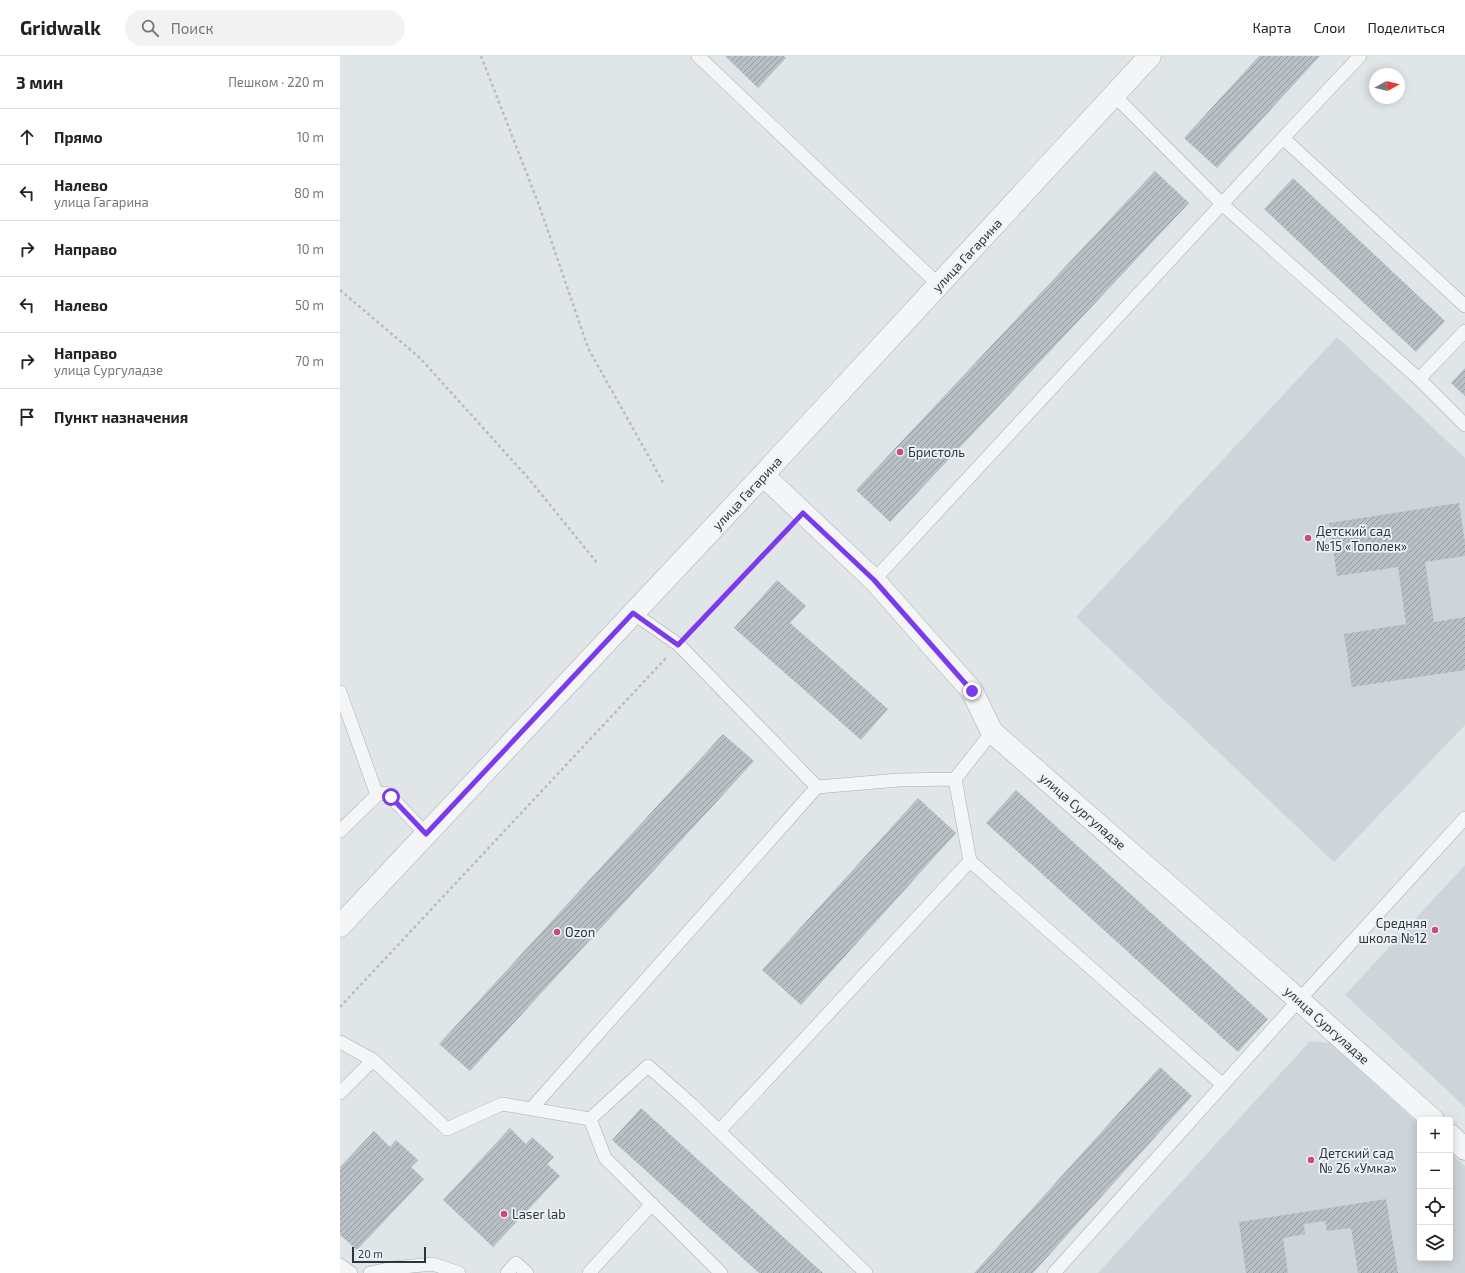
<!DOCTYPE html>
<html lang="ru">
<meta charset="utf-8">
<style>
body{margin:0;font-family:"Exo 2",sans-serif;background:#f2f2f2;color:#222}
.controls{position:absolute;right:12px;bottom:12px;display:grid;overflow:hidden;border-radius:4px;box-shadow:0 2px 10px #0003}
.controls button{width:36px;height:36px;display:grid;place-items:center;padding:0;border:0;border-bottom:1px solid #e0e0e0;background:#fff;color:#222;font:20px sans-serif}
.compass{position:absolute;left:1029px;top:12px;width:36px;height:36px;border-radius:50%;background:#fff;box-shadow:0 2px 10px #0003;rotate:82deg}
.scale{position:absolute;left:12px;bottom:10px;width:74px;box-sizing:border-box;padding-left:4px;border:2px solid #2a363f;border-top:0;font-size:11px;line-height:14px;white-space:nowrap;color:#2a363f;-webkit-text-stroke:3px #f0f3f6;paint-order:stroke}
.stop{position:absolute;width:12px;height:12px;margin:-9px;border:3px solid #7c3aed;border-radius:50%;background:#fff}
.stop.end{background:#7c3aed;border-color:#fff;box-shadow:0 1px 4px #0008}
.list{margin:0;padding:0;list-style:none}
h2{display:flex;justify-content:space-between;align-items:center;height:52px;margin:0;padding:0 16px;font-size:17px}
h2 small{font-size:13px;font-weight:400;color:#767676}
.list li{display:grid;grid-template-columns:26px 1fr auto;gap:12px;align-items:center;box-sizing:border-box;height:56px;padding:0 16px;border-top:1px solid #e0e0e0}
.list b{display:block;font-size:15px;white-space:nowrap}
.list p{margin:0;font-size:13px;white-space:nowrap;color:#767676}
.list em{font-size:13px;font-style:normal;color:#767676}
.icon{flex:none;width:22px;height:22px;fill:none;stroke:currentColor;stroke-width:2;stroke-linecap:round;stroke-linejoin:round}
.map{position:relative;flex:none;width:1125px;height:1217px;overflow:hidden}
header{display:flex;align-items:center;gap:24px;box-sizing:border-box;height:56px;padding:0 20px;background:#fff;border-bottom:1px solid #e0e0e0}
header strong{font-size:19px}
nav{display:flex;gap:22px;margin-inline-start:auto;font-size:14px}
.search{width:280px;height:36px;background:#f2f2f2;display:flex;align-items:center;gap:10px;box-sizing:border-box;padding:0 14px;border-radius:22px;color:#767676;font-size:15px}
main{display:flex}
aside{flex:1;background:#fff}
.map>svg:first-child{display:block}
</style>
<header>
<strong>Gridwalk</strong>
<div class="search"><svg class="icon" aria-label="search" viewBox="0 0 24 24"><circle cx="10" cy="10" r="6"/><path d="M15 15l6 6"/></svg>Поиск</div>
<nav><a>Карта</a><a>Слои</a><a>Поделиться</a></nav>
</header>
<main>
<aside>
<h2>3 мин<small>Пешком · 220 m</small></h2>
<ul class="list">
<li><svg class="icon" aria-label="ahead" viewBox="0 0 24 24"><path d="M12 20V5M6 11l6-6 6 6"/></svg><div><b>Прямо</b></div><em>10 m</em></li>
<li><svg class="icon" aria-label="left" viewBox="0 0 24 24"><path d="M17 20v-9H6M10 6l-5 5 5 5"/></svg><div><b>Налево</b><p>улица Гагарина</p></div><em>80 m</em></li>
<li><svg class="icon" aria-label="right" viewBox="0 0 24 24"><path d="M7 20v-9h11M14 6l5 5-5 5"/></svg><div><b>Направо</b></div><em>10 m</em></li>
<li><svg class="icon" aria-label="left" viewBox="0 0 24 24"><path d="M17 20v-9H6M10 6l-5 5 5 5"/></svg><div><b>Налево</b></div><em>50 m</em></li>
<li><svg class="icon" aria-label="right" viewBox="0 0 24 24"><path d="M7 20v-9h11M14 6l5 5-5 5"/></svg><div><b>Направо</b><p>улица Сургуладзе</p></div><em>70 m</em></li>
<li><svg class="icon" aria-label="arrive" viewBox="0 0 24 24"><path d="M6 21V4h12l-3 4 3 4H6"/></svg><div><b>Пункт назначения</b></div></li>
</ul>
</aside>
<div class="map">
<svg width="1125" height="1217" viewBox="0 0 1125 1217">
<defs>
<pattern id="building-hatch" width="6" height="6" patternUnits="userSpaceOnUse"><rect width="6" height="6" fill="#b8bfc5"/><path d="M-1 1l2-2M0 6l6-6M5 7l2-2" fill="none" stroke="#969ca1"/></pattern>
</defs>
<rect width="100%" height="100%" fill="#e0e5e8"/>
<path fill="#ced5da" d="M997 281 1125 402V669L994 806 736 561Z
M1125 809V1051L1005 939Z
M970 985 990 987 1080 1069V1202H1110V1097L1125 1110V1217H758Z"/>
<path fill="url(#building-hatch)" d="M385 0H444L446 2 418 32Z
M919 0H980L877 112 844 82Z
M815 115 849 147 550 466 516 434Z
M953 122 1105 265 1076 296 924 153Z
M1125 312V340L1111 327Z
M1119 447 1125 486V500L1085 506 1094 566 1125 561V614L1012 631 1004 578 1066 568 1058 511 997 520 989 467Z
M437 524 466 550 450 567 548 653 521 684 394 572Z
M383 678 414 705 130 1015 99 988Z
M676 734 928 963 898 996 646 767Z
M578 742 616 777 461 949 422 914Z
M820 1011 852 1040 693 1217H634Z
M301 1052 483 1217H419L272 1084Z
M170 1072 186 1088 192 1081 214 1101 207 1108 220 1120 153 1191 103 1144Z
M34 1075 50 1091 56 1084 78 1104 71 1111 84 1123 17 1194 0 1179V1111Z
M1046 1143 1058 1217H1018L1011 1172 987 1175 985 1165 964 1168 965 1178 943 1182 948 1217H906L899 1166Z"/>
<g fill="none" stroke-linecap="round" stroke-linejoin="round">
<defs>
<path id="service" d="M358 0 599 229
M1020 0 943 82 1125 250
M774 39 883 149 1079 323 1125 369
M1079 323 1125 275
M534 524 943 82
M293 557 339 589 477 731
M0 636 37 739
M0 775 37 739 45 737 51 741 86 778
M630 805 615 723 652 676
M0 986 33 1004 107 1073 162 1048 250 1063
M0 1037 33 1004
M191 1053 477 731 559 724 615 723
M250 1063 308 1010 351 1048 526 1217
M250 1063 265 1102 381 1217
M379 1075 630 805 883 1029
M0 1209 11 1217
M30 1217 53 1212 93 1208 119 1217
M167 1217 176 1207 187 1217
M249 1217 312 1148
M714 1217 959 944 1125 762"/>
<path id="minor" d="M423 419 534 524 632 635 652 676 959 944 1093 1064
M1110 1079 1125 1093"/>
<path id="tertiary" d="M0 870 423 419 810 0"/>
</defs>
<use href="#service" stroke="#a6adb2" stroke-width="14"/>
<use href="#minor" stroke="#a6adb2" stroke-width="23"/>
<use href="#tertiary" stroke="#a6adb2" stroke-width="23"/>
<path stroke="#b7bcc0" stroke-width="2.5" stroke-dasharray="3 3" stroke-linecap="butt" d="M141 0 199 149 248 292 324 428
M0 234 80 302 189 423 258 508
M352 575 447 474
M0 951 326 602"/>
<use href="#service" stroke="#f3f5f7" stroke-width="13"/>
<use href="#minor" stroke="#f3f5f7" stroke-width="22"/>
<use href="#tertiary" stroke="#f3f5f7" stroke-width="22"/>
</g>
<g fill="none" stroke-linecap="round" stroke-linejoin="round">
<path stroke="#7c3aed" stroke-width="5" d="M51 741 86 778 293 557 338 589 463 457 534 524 632 635"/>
</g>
<g fill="#c74c76" stroke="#f0f3f6" stroke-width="1.5">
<circle cx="560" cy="396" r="4"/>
<circle cx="968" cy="482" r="4"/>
<circle cx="1095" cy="874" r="4"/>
<circle cx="217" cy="876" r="4"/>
<circle cx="971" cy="1104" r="4"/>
<circle cx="164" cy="1158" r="4"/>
</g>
<g text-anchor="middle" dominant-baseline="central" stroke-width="3.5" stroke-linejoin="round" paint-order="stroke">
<g font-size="13" fill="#2a363f" stroke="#f0f3f6">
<text transform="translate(627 199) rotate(-47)">улица Гагарина</text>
<text transform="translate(407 437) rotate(-47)">улица Гагарина</text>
<text transform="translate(743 755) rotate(41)">улица Сургуладзе</text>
<text transform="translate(987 969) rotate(42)">улица Сургуладзе</text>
</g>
<g font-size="13" fill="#2a363f" stroke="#f0f3f6" text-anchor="start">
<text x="568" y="396">Бристоль</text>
<text x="976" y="475">Детский сад<tspan x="976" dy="15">№15 «Тополек»</tspan></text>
<text x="1087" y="867" text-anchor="end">Средняя<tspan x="1087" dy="15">школа №12</tspan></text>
<text x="225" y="876">Ozon</text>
<text x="979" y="1097">Детский сад<tspan x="979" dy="15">№ 26 «Умка»</tspan></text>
<text x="172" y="1158">Laser lab</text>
</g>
</g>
</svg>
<div class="controls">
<button>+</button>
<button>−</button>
<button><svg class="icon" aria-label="locate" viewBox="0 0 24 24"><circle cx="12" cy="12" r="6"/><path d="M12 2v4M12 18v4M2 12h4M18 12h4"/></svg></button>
<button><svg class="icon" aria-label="layers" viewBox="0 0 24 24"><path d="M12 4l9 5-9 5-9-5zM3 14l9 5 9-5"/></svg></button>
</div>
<svg class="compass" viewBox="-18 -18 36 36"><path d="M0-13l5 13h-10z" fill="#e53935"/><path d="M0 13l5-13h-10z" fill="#767676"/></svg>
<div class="scale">20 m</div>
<div class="stop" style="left:51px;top:741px"></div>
<div class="stop end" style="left:632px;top:635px"></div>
</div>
</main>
